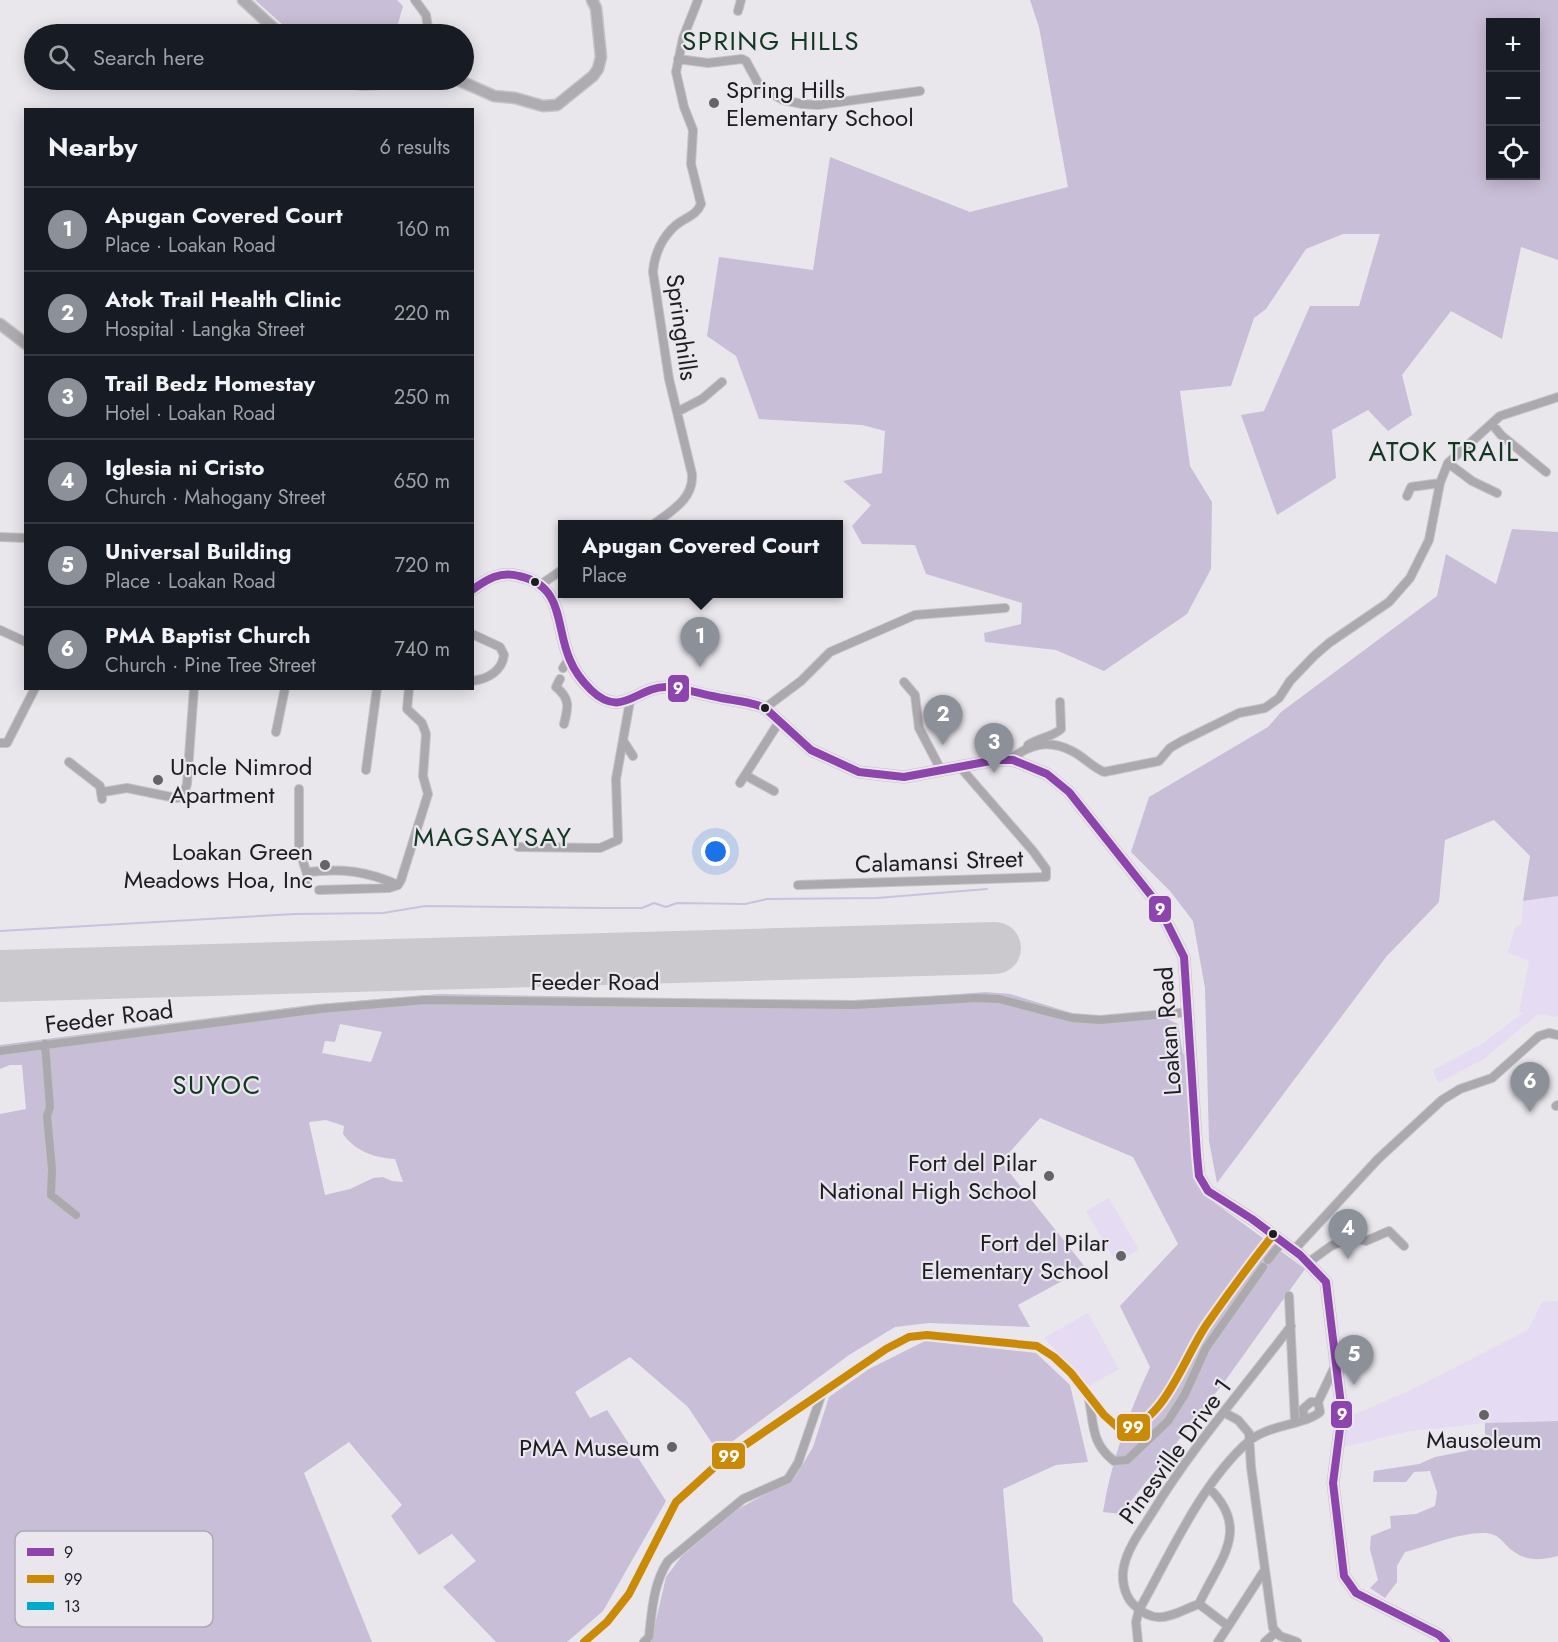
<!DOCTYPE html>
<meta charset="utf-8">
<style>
body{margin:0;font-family:Jost,sans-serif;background:#20242c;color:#f1f3f6}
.controls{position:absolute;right:18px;top:18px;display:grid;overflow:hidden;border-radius:0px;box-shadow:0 3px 15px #0003}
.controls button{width:54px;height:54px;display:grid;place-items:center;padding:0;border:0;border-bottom:2px solid #363941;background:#171b24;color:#f1f3f6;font:30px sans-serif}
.you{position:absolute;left:716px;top:852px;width:21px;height:21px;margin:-15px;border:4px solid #fff;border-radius:50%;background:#1a73e8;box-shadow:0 0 0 9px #1a73e833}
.badge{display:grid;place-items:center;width:39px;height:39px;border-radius:50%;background:#8c9099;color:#fff;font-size:20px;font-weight:700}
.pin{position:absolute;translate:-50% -50px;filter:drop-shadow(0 2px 3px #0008)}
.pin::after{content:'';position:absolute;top:32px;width:21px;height:18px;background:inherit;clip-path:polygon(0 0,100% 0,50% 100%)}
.popup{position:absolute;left:558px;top:520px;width:285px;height:78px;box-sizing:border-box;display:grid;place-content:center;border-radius:0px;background:#171b24;filter:drop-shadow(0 2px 4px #0005);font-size:20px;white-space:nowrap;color:#9ea1a6}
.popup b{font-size:22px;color:#f1f3f6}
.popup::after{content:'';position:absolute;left:50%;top:100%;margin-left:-12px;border:12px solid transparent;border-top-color:#171b24}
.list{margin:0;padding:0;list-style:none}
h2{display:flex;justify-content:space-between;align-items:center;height:78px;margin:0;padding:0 24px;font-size:26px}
h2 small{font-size:20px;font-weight:400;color:#9ea1a6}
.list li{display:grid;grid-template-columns:39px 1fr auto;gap:18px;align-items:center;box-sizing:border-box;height:84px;padding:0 24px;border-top:2px solid #363941}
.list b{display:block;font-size:22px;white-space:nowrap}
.list p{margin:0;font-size:20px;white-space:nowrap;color:#9ea1a6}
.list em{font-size:20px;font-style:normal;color:#9ea1a6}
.icon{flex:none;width:33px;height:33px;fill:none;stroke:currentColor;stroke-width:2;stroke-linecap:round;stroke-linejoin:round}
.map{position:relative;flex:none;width:1558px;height:1642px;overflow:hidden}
.search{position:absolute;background:#171b24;box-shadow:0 3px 15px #0003;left:24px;top:24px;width:450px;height:66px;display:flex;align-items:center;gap:15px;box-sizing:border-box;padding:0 21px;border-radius:33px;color:#9ea1a6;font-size:22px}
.panel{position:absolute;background:#171b24;box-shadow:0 3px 15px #0003;left:24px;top:108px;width:450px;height:582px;border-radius:0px}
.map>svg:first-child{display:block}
</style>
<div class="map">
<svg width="1558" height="1642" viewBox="0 0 1558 1642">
<rect width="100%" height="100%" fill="#e9e7ec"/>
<path fill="#e5dbf2" d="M1558 896V1017L1538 1014 1484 1059 1438 1083 1433 1070 1482 1044 1523 1013 1519 1012 1529 961 1508 952 1515 927 1522 924 1523 901Z
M1109 1198 1139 1250 1116 1262 1086 1211Z
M1558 1301V1421L1485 1423 1405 1432 1341 1448 1345 1418 1407 1392 1528 1330 1542 1302Z
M1088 1313 1119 1369 1089 1386 1044 1338Z"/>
<path fill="#c9bed7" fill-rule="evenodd" d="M255 0H397L403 6 395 34H293Z
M1030 0H1558V260L1521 247 1502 339 1451 311 1402 375 1412 415 1388 431 1368 410 1332 430 1336 478 1277 515 1241 415 1264 411 1310 306H1359L1380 234H1343L1306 249 1266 309 1254 318 1231 386 1180 391 1190 466 1212 502 1211 569 1187 614 1104 671 1056 650 985 642 984 633 1021 624 1022 603 926 574 915 545 862 544 852 526 871 505 843 481 882 473 885 431 862 425 759 419 736 356 707 336 719 257 813 270 830 157 970 212 1068 187 1039 27ZM1490 22H1536V176H1490Z
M1512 529 1558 532V896L1523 901 1530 856 1494 820 1445 840 1439 902 1386 957 1217 1183 1209 1141 1205 988 1193 921 1170 891 1131 852 1149 797 1268 727 1281 712 1437 596 1446 554 1496 584Z
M985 992 1010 994 1078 1015 1109 1017 1157 1014 1178 1024 1183 1054H1186L1194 1180 1204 1195 1305 1269 1225 1381 1121 1514 1103 1512C1111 1462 1129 1412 1150 1367L1120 1306 1178 1244 1133 1157 1040 1118 1001 1162 1086 1268 1018 1305 1030 1327 929 1323 895 1327 849 1355 718 1452 688 1407 630 1357 575 1392 590 1418 607 1410 666 1501 603 1611 567 1642H496L443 1587 476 1561 452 1534 419 1555 391 1516 402 1505 349 1442 304 1473 372 1642H0V1114L26 1109 22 1065H10L0 1069V1045L318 1004 440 994 858 1002ZM340 1024 382 1032 371 1062 322 1053 325 1041 335 1042ZM326 1120 344 1126 343 1134C355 1151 375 1158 395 1159L403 1182 392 1181 383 1177 373 1178 350 1189 325 1195 309 1122Z
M925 1341 1036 1353 1070 1385 1088 1462 1056 1465 1003 1489 1013 1602 1043 1638V1642H651L666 1577 681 1557 738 1509 794 1479 813 1447 829 1397 869 1369Z
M1558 1421V1556C1542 1560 1527 1562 1513 1551 1502 1543 1500 1533 1483 1533 1457 1533 1429 1546 1405 1552L1397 1566V1582L1385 1598 1370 1588 1378 1580 1370 1549 1371 1536 1391 1528 1390 1516 1416 1514 1435 1506 1437 1492 1430 1471 1414 1472 1406 1482H1373L1374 1471 1419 1464 1435 1457 1466 1451 1485 1436V1423Z"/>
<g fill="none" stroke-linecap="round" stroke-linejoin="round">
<path stroke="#cdc0df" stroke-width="2" d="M0 931 295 914 383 913 425 906 603 908H642L654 903 666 907 677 903 745 904 767 899 877 898 987 889"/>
<path stroke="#cbc9ce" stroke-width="52" d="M0 976 995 948"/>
<defs>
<path id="minor" d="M415 0 426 15 429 34
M738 11 741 0
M678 59 708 63 742 59 746 61 759 85 767 91 783 100 802 104 818 105 920 91
M677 412 702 399 722 382
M1492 424 1501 435 1546 472
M1448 463 1472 481 1497 493
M1407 496 1411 487 1440 483
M654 524C671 511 694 499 692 474L669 379 653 272C654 255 662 237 676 225 686 217 696 216 701 204L691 164 693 130 684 107 676 72 683 38 698 0
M0 537 26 538
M540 585 562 570
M0 630 26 642
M472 634 500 647 504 655C502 671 488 679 472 681
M563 668 569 659
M560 679 556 687C571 699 568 708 564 724
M904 682 915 695 919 728 941 770
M765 708 801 681 830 652 915 615 1005 608
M276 732 285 688
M624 742 633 756
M0 743H7L35 688
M1028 745C1038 738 1053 737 1061 729L1060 702
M1010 760C1029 744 1048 739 1072 751 1084 757 1092 767 1104 772L1159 761 1170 748 1182 741 1239 713 1265 708 1279 698 1290 681 1314 656 1329 643 1389 602 1410 578 1429 540 1440 483 1448 463 1500 416 1558 397
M69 762 100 786 102 799
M366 770 377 688
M745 775 774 791
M740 783 779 722
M299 789V849L309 880
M103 792 127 788 176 798 183 797 187 784 194 688
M518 847 600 848 618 840 616 779 630 701
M308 872C341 868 367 871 398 885
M798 885 1046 877V869L1033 851 960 767
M319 890 389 888 398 885 401 880 428 794 423 776 426 734 422 723 407 709 409 688
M45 1044 50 1107 47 1116 52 1169 51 1195 76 1215
M0 1051 320 1009 425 1000 854 1005 978 998 999 999 1072 1018 1100 1020 1189 1012
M1556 1106 1558 1105
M1293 1251 1378 1159 1442 1100 1460 1089 1492 1078 1539 1036 1549 1033 1558 1035
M1258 1254 1273 1235
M1268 1260 1282 1242
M1309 1262 1331 1246 1351 1237 1366 1241 1389 1231 1404 1246
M1289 1296 1295 1421
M1089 1399C1094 1425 1091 1443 1114 1461L1127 1460 1168 1421 1185 1394 1206 1348 1263 1267
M1225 1413 1238 1420 1249 1433 1251 1467 1273 1628 1280 1636 1297 1642
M1304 1419 1303 1409 1311 1402H1318
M1209 1488C1252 1530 1219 1560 1199 1604 1172 1614 1157 1628 1133 1604 1124 1595 1121 1578 1124 1566 1128 1547 1142 1529 1152 1513 1192 1447 1244 1388 1291 1326
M1199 1604 1228 1626
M584 1642 607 1622 629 1594 676 1502 720 1462 886 1349 909 1337 927 1335 1037 1346 1054 1357 1071 1373 1104 1415 1123 1432C1163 1419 1177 1372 1196 1340 1213 1312 1233 1286 1253 1261
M644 1642 649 1637C652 1611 653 1584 668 1561L743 1499 788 1479 798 1463 822 1393
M1138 1642 1136 1622 1139 1610C1170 1555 1201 1483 1249 1441 1270 1424 1305 1425 1320 1412L1318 1402 1336 1364
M1218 1642 1264 1571
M1265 1642 1276 1632"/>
<path id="major" d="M243 0 280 34
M339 80C357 86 381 85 400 80
M458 80 494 96 515 98 543 106 557 105 593 76 598 69 601 57 596 8 592 0
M0 324 26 344
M472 590C487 579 500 571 519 576 565 586 555 627 570 660 574 670 583 682 591 690 622 720 637 686 667 687 684 688 700 694 717 697 730 700 744 701 757 705L765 708 811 750 859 772 904 777 996 760H1013L1047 774 1069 792 1157 903 1184 957 1197 1155 1199 1176 1208 1191 1252 1219 1300 1255 1326 1282 1342 1413 1333 1483 1344 1576 1356 1593 1439 1635 1446 1642"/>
</defs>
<use href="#minor" stroke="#c4c3c6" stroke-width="10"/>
<use href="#major" stroke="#c4c3c6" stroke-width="13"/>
<use href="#minor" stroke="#aba8ae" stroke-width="8"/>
<use href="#major" stroke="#aeabb1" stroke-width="10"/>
<defs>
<path id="bus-1" d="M472 590C487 579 500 571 519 576 565 586 555 627 570 660 574 670 583 682 591 690 622 720 637 686 667 687 684 688 700 694 717 697 730 700 744 701 757 705L765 708 811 750 859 772 904 777 996 760H1013L1047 774 1069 792 1157 903 1184 957 1197 1155 1199 1176 1208 1191 1252 1219 1300 1255 1326 1282 1342 1413 1333 1483 1344 1576 1356 1593 1439 1635 1446 1642"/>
<path id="bus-2" d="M584 1642 607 1622 629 1594 676 1502 720 1462 886 1349 909 1337 927 1335 1037 1346 1054 1357 1071 1373 1104 1415 1123 1432C1167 1418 1183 1359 1207 1324 1228 1294 1250 1264 1273 1235"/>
</defs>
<use href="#bus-1" stroke="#e9e6ed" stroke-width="12"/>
<use href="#bus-2" stroke="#e9e6ed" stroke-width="12"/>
<use href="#bus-1" stroke="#8e44ad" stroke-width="8"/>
<use href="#bus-2" stroke="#cb8a06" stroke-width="8"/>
</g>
<g fill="#646366" stroke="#e9e6ed" stroke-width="2">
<circle cx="714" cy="103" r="6"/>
<circle cx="158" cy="780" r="6"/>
<circle cx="325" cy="865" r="6"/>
<circle cx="1049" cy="1176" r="6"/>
<circle cx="1121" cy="1256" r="6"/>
<circle cx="1484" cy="1415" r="6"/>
<circle cx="672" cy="1447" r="6"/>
</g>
<g fill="#1d1c1e" stroke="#e9e6ed" stroke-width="2">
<circle cx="535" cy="582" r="5"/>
<circle cx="765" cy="708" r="5"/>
<circle cx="1273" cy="1234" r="5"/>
</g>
<g text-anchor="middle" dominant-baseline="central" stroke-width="4.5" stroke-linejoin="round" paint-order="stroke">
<g font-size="24" fill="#1d1c1e" stroke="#e9e6ed" text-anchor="end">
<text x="726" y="89" text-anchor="start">Spring Hills<tspan x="726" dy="28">Elementary School</tspan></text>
<text x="170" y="766" text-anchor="start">Uncle Nimrod<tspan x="170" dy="28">Apartment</tspan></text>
<text x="313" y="851">Loakan Green<tspan x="313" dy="28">Meadows Hoa, Inc</tspan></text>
<text x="1037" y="1162">Fort del Pilar<tspan x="1037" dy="28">National High School</tspan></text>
<text x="1109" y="1242">Fort del Pilar<tspan x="1109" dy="28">Elementary School</tspan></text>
<text x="1484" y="1439" text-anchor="middle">Mausoleum</text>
<text x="660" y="1447">PMA Museum</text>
</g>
<g font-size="24" fill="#1d1c1e" stroke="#e9e6ed">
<text transform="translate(682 327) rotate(82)">Springhills</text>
<text transform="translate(939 861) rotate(-2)">Calamansi Street</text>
<text x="595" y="981">Feeder Road</text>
<text transform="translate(109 1017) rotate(-7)">Feeder Road</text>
<text transform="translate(1168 1031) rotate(-94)">Loakan Road</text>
<text transform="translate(1175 1451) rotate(-54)">Pinesville Drive 1</text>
</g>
<g font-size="26" letter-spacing="1.5" fill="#123821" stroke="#e9e6ed">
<text x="771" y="41">SPRING HILLS</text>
<text x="493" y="837">MAGSAYSAY</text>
<text x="217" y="1085">SUYOC</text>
</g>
<g font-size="27" letter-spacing="1.5" fill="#123821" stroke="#e9e6ed">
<text x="1444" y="451">ATOK TRAIL</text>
</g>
</g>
<rect x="15" y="1531" width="198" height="96" rx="9" fill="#e9e6ed" stroke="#aca9af" stroke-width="1.5"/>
<rect x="27" y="1548" width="27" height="8" fill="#8e44ad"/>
<rect x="27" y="1575" width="27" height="8" fill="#cb8a06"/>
<rect x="27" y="1602" width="27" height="8" fill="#00a9ce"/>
<g font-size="16" fill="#1d1c1e">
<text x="64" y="1558">9</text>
<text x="64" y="1585">99</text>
<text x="64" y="1612">13</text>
</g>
<g stroke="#e9e6ed" stroke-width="2">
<rect x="667" y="674" width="23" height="29" rx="6" fill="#8e44ad"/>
<rect x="1148" y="895" width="24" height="28" rx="6" fill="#8e44ad"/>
<rect x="1330" y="1400" width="23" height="29" rx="6" fill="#8e44ad"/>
<rect x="1116" y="1413" width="35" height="29" rx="6" fill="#cb8a06"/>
<rect x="711" y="1442" width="35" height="28" rx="6" fill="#cb8a06"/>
</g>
<g font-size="16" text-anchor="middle" font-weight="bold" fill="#fff">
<text x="678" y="694">9</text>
<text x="1160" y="915">9</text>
<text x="1342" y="1420">9</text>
<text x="1133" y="1433">99</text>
<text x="729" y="1462">99</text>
</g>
</svg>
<div class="controls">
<button>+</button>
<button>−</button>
<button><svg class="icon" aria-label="locate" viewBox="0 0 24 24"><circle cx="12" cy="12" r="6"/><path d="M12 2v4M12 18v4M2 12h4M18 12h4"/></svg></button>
</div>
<div class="you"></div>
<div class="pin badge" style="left:700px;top:667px">1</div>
<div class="popup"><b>Apugan Covered Court</b>Place</div>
<div class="pin badge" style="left:943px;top:745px">2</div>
<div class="pin badge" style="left:994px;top:773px">3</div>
<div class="pin badge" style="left:1348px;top:1259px">4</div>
<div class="pin badge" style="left:1354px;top:1385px">5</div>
<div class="pin badge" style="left:1530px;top:1112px">6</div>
<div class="search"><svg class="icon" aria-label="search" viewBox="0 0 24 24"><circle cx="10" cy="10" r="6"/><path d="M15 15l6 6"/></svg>Search here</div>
<section class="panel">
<h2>Nearby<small>6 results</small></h2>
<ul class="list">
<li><span class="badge">1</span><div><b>Apugan Covered Court</b><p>Place · Loakan Road</p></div><em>160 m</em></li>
<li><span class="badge">2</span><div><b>Atok Trail Health Clinic</b><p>Hospital · Langka Street</p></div><em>220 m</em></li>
<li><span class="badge">3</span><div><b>Trail Bedz Homestay</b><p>Hotel · Loakan Road</p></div><em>250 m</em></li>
<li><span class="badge">4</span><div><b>Iglesia ni Cristo</b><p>Church · Mahogany Street</p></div><em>650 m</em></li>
<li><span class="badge">5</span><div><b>Universal Building</b><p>Place · Loakan Road</p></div><em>720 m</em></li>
<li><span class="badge">6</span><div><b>PMA Baptist Church</b><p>Church · Pine Tree Street</p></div><em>740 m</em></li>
</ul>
</section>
</div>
